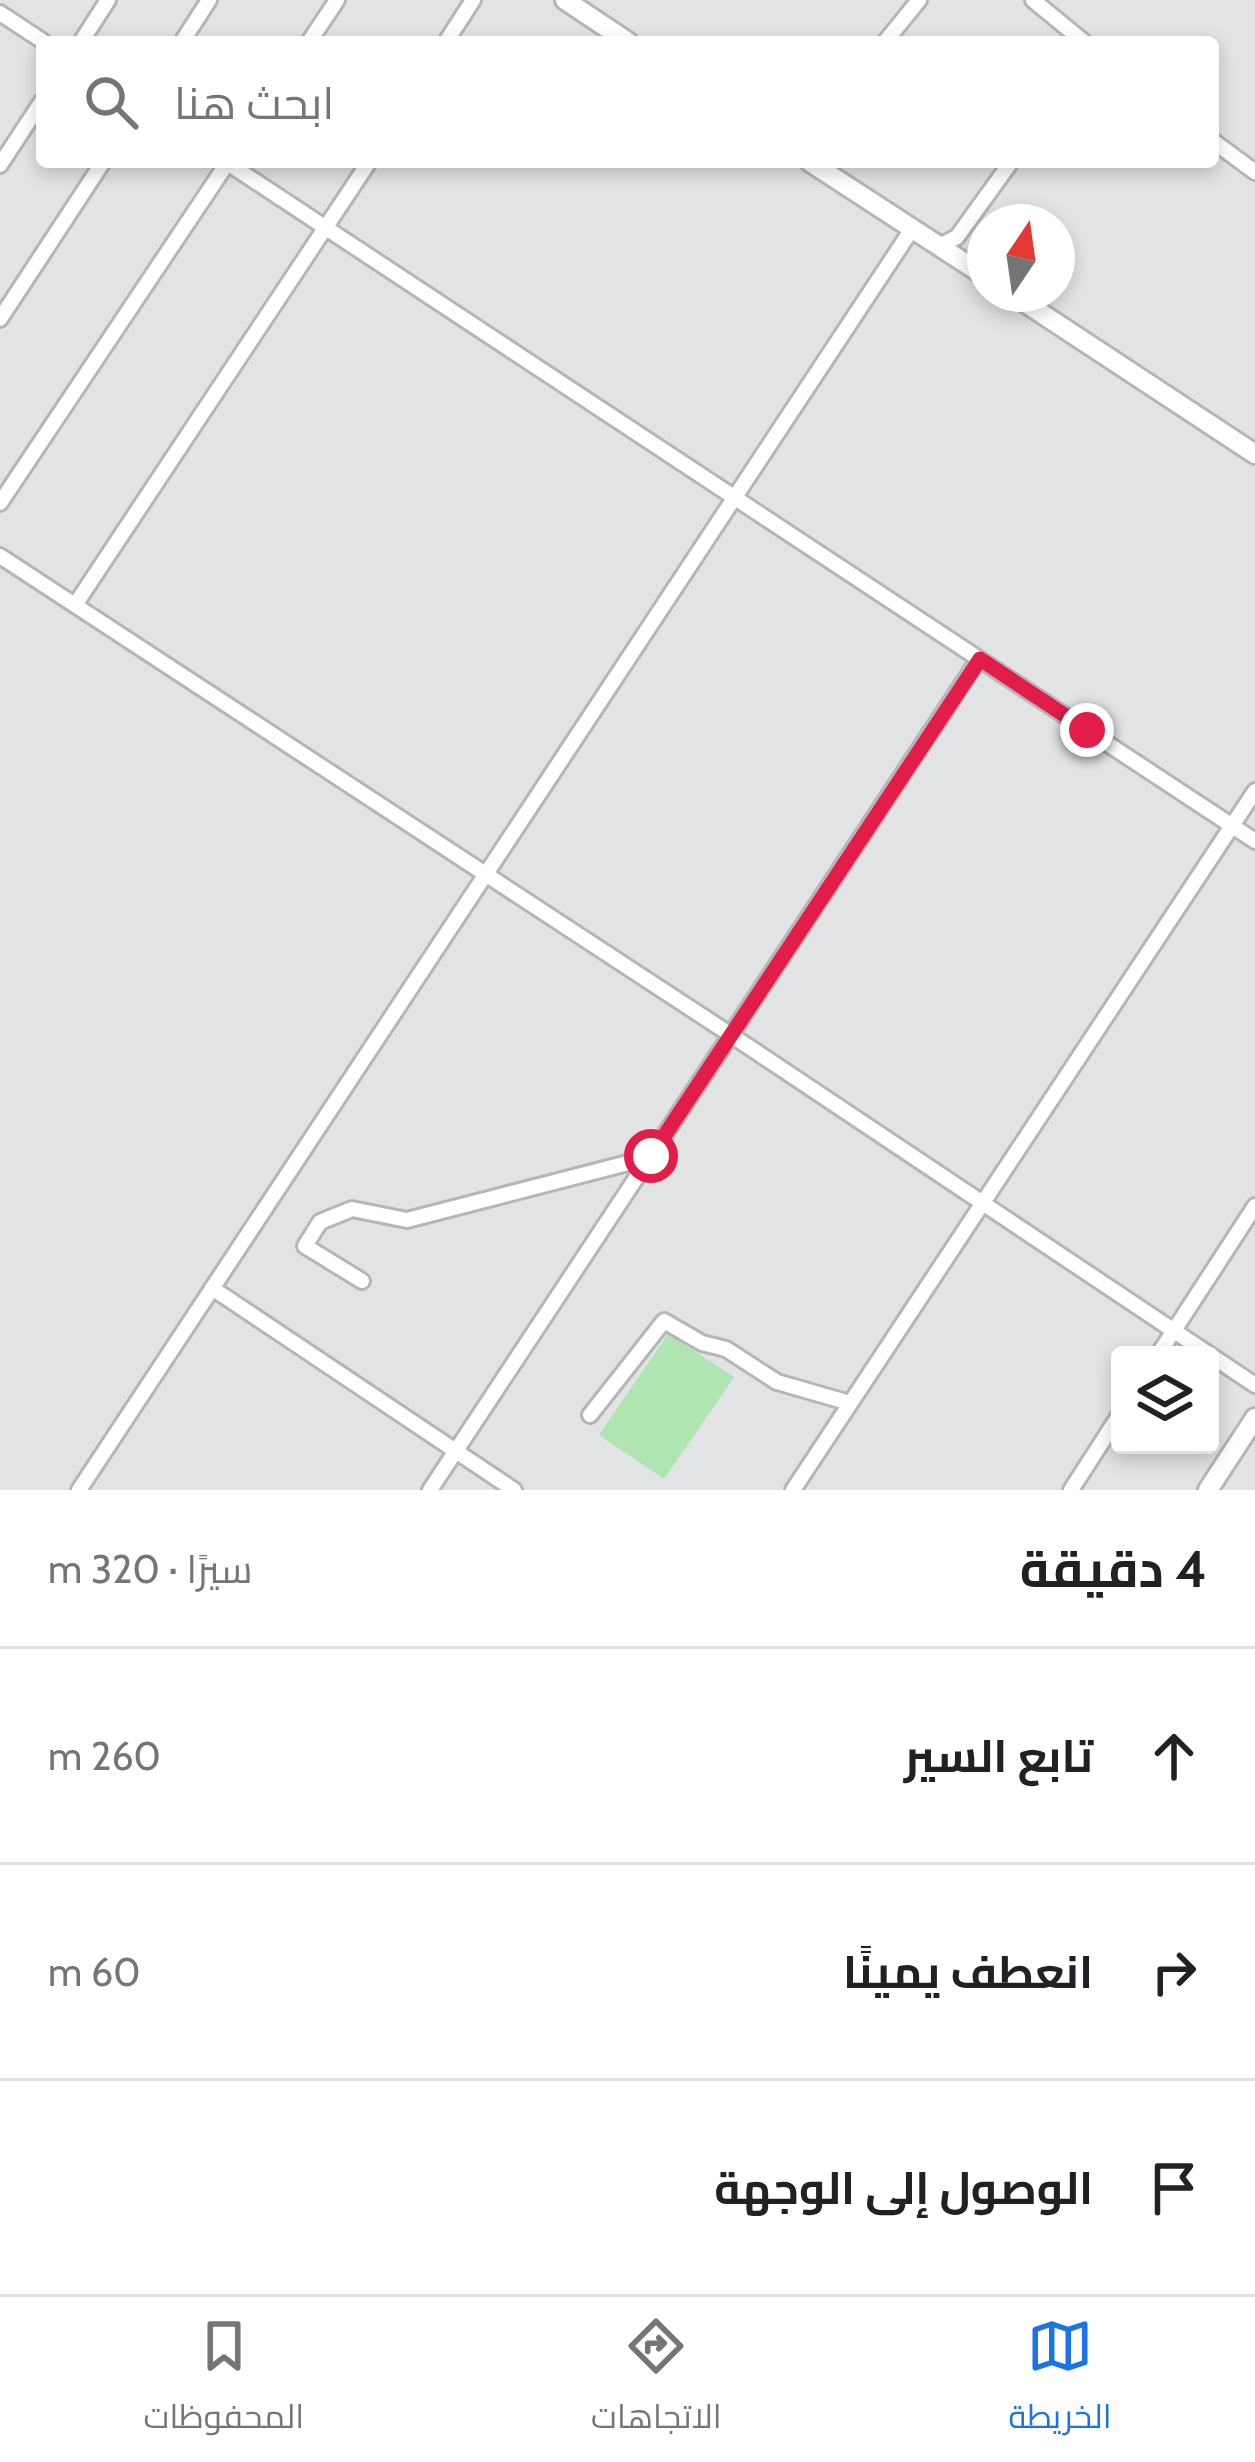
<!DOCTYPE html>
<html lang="ar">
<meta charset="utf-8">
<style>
body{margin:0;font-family:Cabin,Cairo,sans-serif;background:#f2f2f2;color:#202124;direction:rtl}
.controls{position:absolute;right:36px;bottom:36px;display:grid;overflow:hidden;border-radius:12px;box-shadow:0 6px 18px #0003}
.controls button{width:108px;height:108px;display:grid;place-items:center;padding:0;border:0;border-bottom:3px solid #e0e0e0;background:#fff;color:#202124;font:60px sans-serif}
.compass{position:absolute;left:967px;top:204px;width:108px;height:108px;border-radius:50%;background:#fff;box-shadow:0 6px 18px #0003;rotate:13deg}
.stop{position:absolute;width:36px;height:36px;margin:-27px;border:9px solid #e11d48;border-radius:50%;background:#fff}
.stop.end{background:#e11d48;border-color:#fff;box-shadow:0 3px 12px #0008}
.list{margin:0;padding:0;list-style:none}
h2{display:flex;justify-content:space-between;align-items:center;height:156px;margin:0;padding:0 48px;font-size:51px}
h2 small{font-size:39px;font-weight:400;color:#757577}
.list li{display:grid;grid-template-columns:78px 1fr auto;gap:36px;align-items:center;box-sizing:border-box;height:216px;padding:0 48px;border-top:3px solid #e0e0e0}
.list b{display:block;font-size:45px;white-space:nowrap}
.list em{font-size:39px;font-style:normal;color:#757577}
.icon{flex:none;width:66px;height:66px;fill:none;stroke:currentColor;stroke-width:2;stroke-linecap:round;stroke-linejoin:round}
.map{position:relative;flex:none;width:1255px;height:1490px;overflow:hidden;direction:ltr}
.search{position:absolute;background:#fff;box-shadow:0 6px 18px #0003;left:36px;right:36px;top:36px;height:132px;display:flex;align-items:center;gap:30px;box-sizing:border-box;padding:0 42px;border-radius:12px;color:#757577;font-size:45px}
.sheet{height:804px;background:#fff}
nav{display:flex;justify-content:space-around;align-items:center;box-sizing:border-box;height:168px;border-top:3px solid #e0e0e0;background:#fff;font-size:33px;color:#757577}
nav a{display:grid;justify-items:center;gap:6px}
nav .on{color:#1a73e8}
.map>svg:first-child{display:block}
</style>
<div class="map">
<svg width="1255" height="1490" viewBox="0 0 1255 1490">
<rect width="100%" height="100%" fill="#e2e3e5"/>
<path fill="#aee5b0" d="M668 1334 734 1377 664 1479 599 1435Z"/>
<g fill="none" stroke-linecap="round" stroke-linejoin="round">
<defs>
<path id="minor" d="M1033 0 1084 42
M0 13 44 42
M81 42 108 0
M182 42 209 0
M309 42 337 0
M446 42 473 0
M885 42 919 0
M1213 141 1255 172
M226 162 1255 841
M0 165 42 101
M939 246 957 237 1011 162
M0 319 103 162
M0 503 228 162
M0 556 731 1035 1255 1385
M75 605 369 162
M362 1281 305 1246 320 1222 352 1209 407 1220 651 1157
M212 1288 514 1490
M1158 1355 1255 1206
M590 1415 664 1321 702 1343 726 1349 777 1382 850 1403
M79 1490 912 229
M430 1490 979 659
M793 1490 1255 791
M1071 1490 1120 1414"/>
<path id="tertiary" d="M565 0 628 42
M810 162 985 276
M1012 294 1255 454
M1208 1490 1255 1418"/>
</defs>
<use href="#minor" stroke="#b5b6b8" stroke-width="20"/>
<use href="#tertiary" stroke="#b5b6b8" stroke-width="24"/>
<use href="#minor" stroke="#fff" stroke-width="14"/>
<use href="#tertiary" stroke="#fff" stroke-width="18"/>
</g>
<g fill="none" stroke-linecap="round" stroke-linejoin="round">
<path stroke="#e11d48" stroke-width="15" d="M651 1156 980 659 1087 730"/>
</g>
</svg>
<div class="controls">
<button><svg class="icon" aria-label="layers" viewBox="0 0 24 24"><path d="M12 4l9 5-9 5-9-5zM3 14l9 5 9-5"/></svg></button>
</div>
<svg class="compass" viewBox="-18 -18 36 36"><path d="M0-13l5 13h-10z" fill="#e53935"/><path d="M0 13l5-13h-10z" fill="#757577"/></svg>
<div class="stop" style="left:651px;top:1156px"></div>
<div class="stop end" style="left:1087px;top:730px"></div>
<div class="search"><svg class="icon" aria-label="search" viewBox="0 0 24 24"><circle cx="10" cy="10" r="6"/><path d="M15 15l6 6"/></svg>ابحث هنا</div>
</div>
<section class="sheet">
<h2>4 دقيقة<small>سيرًا · 320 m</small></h2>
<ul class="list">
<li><svg class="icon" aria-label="ahead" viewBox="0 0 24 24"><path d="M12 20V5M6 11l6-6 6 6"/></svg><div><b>تابع السير</b></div><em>260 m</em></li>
<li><svg class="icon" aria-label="right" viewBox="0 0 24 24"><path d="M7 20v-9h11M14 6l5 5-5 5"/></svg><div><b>انعطف يمينًا</b></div><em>60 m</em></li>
<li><svg class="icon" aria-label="arrive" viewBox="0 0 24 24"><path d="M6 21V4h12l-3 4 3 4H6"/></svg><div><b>الوصول إلى الوجهة</b></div></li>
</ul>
</section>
<nav>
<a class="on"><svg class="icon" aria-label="map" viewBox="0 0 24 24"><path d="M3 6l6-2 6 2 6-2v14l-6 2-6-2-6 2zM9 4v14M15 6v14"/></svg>الخريطة</a>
<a><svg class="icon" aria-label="directions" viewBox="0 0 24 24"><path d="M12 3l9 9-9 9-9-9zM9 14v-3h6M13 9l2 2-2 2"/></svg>الاتجاهات</a>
<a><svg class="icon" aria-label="saved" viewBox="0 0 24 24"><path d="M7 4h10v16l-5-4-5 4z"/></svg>المحفوظات</a>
</nav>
